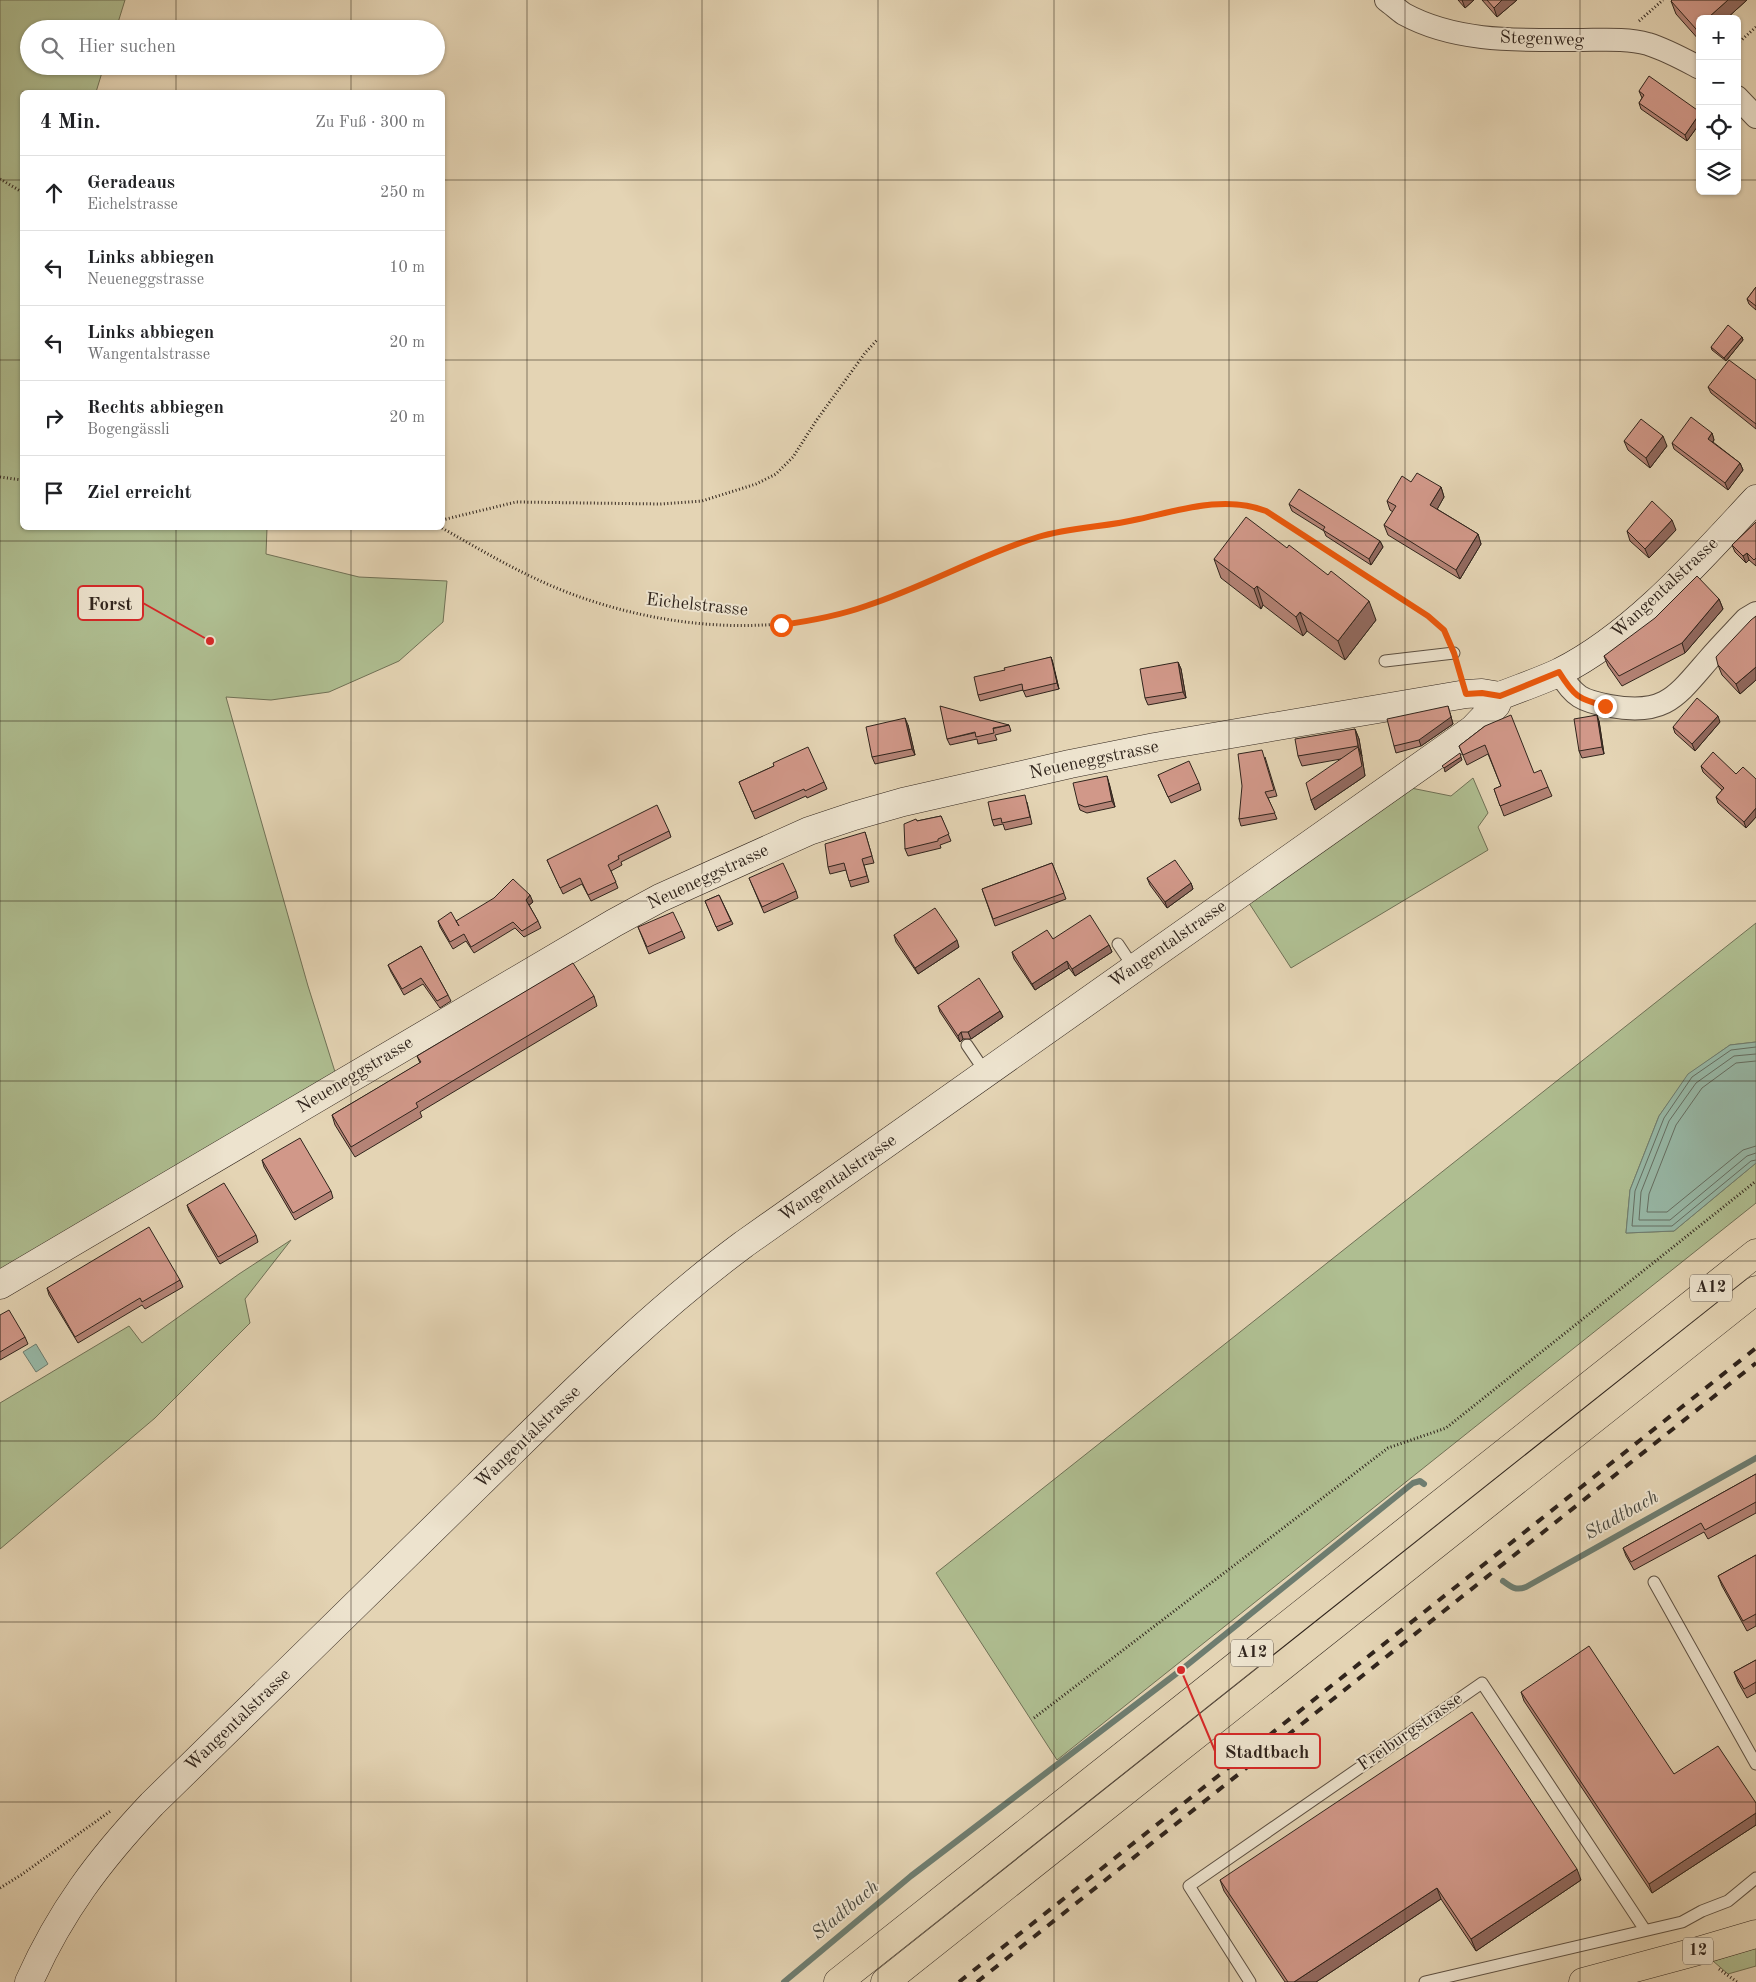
<!DOCTYPE html>
<html lang="de">
<meta charset="utf-8">
<style>
body{margin:0;font-family:"Old Standard TT",serif;background:#f2f2f2;color:#202124}
.controls{position:absolute;right:15px;top:15px;display:grid;overflow:hidden;border-radius:8px;box-shadow:0 1px 4px #0004}
.controls button{width:45px;height:45px;display:grid;place-items:center;padding:0;border:0;border-bottom:1px solid #e0e0e0;background:#fff;color:#202124;font:25px sans-serif}
.stop{position:absolute;width:15px;height:15px;margin:-11px;border:4px solid #ea580c;border-radius:50%;background:#fff}
.stop.end{background:#ea580c;border-color:#fff;box-shadow:0 1px 5px #0008}
.list{margin:0;padding:0;list-style:none}
h2{display:flex;justify-content:space-between;align-items:center;height:65px;margin:0;padding:0 20px;font-size:21px}
h2 small{font-size:16px;font-weight:400;color:#757577}
.list li{display:grid;grid-template-columns:32px 1fr auto;gap:15px;align-items:center;box-sizing:border-box;height:75px;padding:0 20px;border-top:1px solid #e0e0e0}
.list b{display:block;font-size:19px;white-space:nowrap}
.list p{margin:0;font-size:16px;white-space:nowrap;color:#757577}
.list em{font-size:16px;font-style:normal;color:#757577}
.icon{flex:none;width:28px;height:28px;fill:none;stroke:currentColor;stroke-width:2;stroke-linecap:round;stroke-linejoin:round}
.map{position:relative;flex:none;width:1756px;height:1982px;overflow:hidden}
.search{position:absolute;background:#fff;box-shadow:0 1px 4px #0004;left:20px;top:20px;width:425px;height:55px;display:flex;align-items:center;gap:12px;box-sizing:border-box;padding:0 18px;border-radius:28px;color:#757577;font-size:19px}
.panel{position:absolute;background:#fff;box-shadow:0 1px 4px #0004;left:20px;top:90px;width:425px;height:440px;border-radius:8px}
.map>svg:first-child{display:block}
</style>
<div class="map">
<svg width="1756" height="1982" viewBox="0 0 1756 1982">
<rect width="100%" height="100%" fill="#e4d4b4"/>
<filter id="stains"><feTurbulence type="fractalNoise" baseFrequency=".004" numOctaves="4"/><feColorMatrix values="0 0 0 0 .2 0 0 0 0 .09 0 0 0 0 .02 0 0 0 .5 -.17"/></filter>
<radialGradient id="worn" r=".72"><stop offset=".6" stop-color="#630" stop-opacity="0"/><stop offset="1" stop-color="#630" stop-opacity=".3"/></radialGradient>
<path fill="#afbe91" stroke="#707156" d="M0 0H125L116 29H29V66H104L96 92H22V528H267L266 554 359 577 447 581 443 622 399 661 329 692 271 700 226 697 308 986 336 1075 0 1277Z
M1473 778 1488 813 1478 827 1488 850 1291 968 1247 900 1406 787 1451 796Z
M1756 923V1042L1730 1045 1689 1074 1659 1116 1630 1190 1626 1233 1674 1231 1756 1163V1203L1057 1760 936 1573Z
M291 1240 245 1299 250 1323 155 1418 0 1549V1403L129 1326 142 1343 239 1274Z
M1756 1948V1966L1728 1974 1713 1961Z"/>
<path fill="#97b9a8" stroke="#6e7d70" d="M1756 1042V1163L1674 1231 1626 1233 1630 1190 1659 1116 1688 1074 1730 1045Z
M36 1344 48 1364 36 1372 23 1352Z"/>
<g fill="none" stroke-linecap="round" stroke-linejoin="round">
<path stroke="#646e62" stroke-width="1" d="M1756 1047 1731 1050 1692 1077 1664 1118 1635 1191 1632 1226H1672L1751 1161 1756 1160
M1756 1054 1734 1056 1696 1083 1669 1121 1641 1192 1639 1220H1670L1747 1156 1756 1153
M1756 1061 1736 1063 1702 1088 1676 1125 1649 1194 1647 1212H1667L1743 1150 1756 1146"/>
<path stroke="#6e7d70" stroke-width="6" d="M1503 1581C1511 1587 1516 1591 1526 1587L1756 1458
M784 1982 911 1876 1181 1670 1413 1483 1420 1481 1424 1484"/>
<defs>
<path id="lane" d="M1385 661 1454 653
M1118 944 1134 968
M967 1045 986 1073
M1654 1582 1756 1764
M1250 1982 1189 1886 1482 1683 1645 1930
M1425 1982 1682 1922 1702 1911 1728 1901 1756 1878"/>
<path id="street" d="M1386 0C1392 4 1398 10 1404 14 1457 43 1521 40 1580 40 1602 40 1626 38 1648 44 1667 50 1683 59 1700 68
M1737 97 1756 117
M1559 672C1574 697 1582 701 1610 706 1665 716 1676 697 1709 659 1721 645 1734 632 1746 619L1756 613"/>
<path id="secondary" d="M0 1285 614 923 660 898 809 831 854 816 903 802 1070 764 1155 747 1466 694 1482 693 1500 696
M29 1982C60 1912 99 1860 152 1804 260 1698 369 1592 477 1486 563 1402 647 1316 744 1244L1473 729 1496 705 1500 696C1520 688 1541 681 1560 672 1635 634 1699 560 1756 499"/>
<path id="primary" d="M1583 1982 1698 1951 1756 1934"/>
<path id="highway" d="M838 1982 1756 1253
M885 1982 1756 1290"/>
</defs>
<use href="#lane" stroke="#5d5042" stroke-width="13"/>
<use href="#street" stroke="#5d5042" stroke-width="24"/>
<use href="#secondary" stroke="#30241c" stroke-width="29"/>
<use href="#primary" stroke="#30241c" stroke-width="29"/>
<use href="#highway" stroke="#30241c" stroke-width="29"/>
<path stroke="#30241c" stroke-width="3" stroke-dasharray="1 2.5" stroke-linecap="butt" d="M1639 21 1663 0
M1737 44 1756 27
M0 179 22 192
M0 477 22 480
M442 520 516 502 660 504 702 501 756 484 776 474 793 457 816 421 865 353 878 339
M442 528C486 553 531 580 580 597 671 629 774 637 866 606 925 586 980 557 1038 537 1071 528 1104 526 1137 520 1179 512 1224 494 1266 511L1428 616 1444 630 1448 640
M1034 1718 1388 1448 1446 1428 1756 1181
M0 1888 21 1875 112 1810
M1719 1969 1737 1982"/>
<use href="#lane" stroke="#ede3ce" stroke-width="11"/>
<use href="#street" stroke="#ede3ce" stroke-width="22"/>
<use href="#secondary" stroke="#ede3ce" stroke-width="28"/>
<use href="#primary" stroke="#e4d4b4" stroke-width="28"/>
<use href="#highway" stroke="#e4d4b4" stroke-width="28"/>
<path stroke="#30241c" stroke-width="4" stroke-dasharray="9 9" stroke-linecap="butt" d="M959 1982 1756 1348
M977 1982 1756 1363"/>
</g>
<path fill="#b48376" stroke="#30241c" d="M1458 0H1474L1465 8Z
M1482 0H1517L1497 17Z
M1747 0 1726 19H1700V41L1676 14 1671 1Z
M1639 91 1700 112V123L1687 141 1641 109 1639 103 1642 98Z
M1756 287V310L1749 304 1747 299Z
M1742 337 1743 340 1726 361 1712 350 1711 347Z
M1756 380V429L1711 393 1708 387Z
M1712 433 1714 440 1713 442 1740 463 1743 470 1728 490 1674 449 1672 443Z
M1624 441 1667 446 1650 468 1628 450Z
M1411 482 1441 487 1444 497 1437 509 1478 534 1481 544 1460 579 1388 535 1384 525 1393 512 1390 510 1387 501Z
M1289 504 1380 541 1383 547 1371 565 1326 536 1324 531 1292 511Z
M1756 522V566L1749 560 1746 563 1735 552 1732 545Z
M1676 530 1649 558 1630 541 1627 531Z
M1214 559 1376 620 1345 660 1307 631 1303 636 1263 605 1261 609 1221 578Z
M1719 599 1723 609 1685 653 1622 686 1608 666 1604 656Z
M1756 616V680L1740 694 1722 675 1718 665Z
M1051 657 1059 689 1026 697 1023 690 980 701 978 695 1005 670Z
M1178 662 1181 669 1186 698 1148 705 1145 698Z
M1450 713 1453 724 1421 746 1396 753 1394 746Z
M1599 721 1604 754 1582 758 1579 751Z
M1720 722 1695 751 1675 733 1673 727Z
M908 725 915 755 875 764 872 757Z
M1009 725 1011 731 995 735 997 740 978 744 977 739 950 745 947 739Z
M1485 726 1548 787 1552 796 1504 816 1494 789 1501 786 1488 754 1467 765 1459 746Z
M1355 729 1359 739 1365 776 1315 810 1311 800 1341 759 1302 766 1298 756Z
M1265 757 1277 796 1268 798 1277 819 1241 826 1239 819Z
M774 766 824 782 827 789 807 798 806 796 755 819 739 782Z
M1701 766 1756 779V817L1746 828 1718 803 1716 797 1722 790 1703 772Z
M1158 775 1199 783 1201 790 1171 803Z
M1109 783 1115 807 1087 813 1080 810 1078 804Z
M1027 802 1032 824 1005 830 1003 824 994 826 992 820Z
M941 816 951 841 940 845 941 848 908 856 905 849 917 821Z
M669 831 671 837 621 862 622 865 611 871 618 888 591 901 582 884 563 894 547 860Z
M865 832 874 863 864 865 869 882 851 887 846 870 830 874 828 867Z
M1052 863 1066 899 995 926 982 889Z
M749 878 796 891 798 898 764 913Z
M1147 878 1191 883 1193 889 1167 908 1150 885Z
M719 895 733 924 718 931 705 901Z
M533 902 529 905 538 921 541 928 524 937 515 928 474 953 466 941 453 949 440 927 438 921H456Z
M638 927 682 931 685 938 649 954Z
M894 935 959 947 918 974 896 942Z
M1053 939 1109 945 1112 952 1075 976 1069 968 1035 990 1014 959 1012 952Z
M421 946 448 995 451 1001 440 1008 423 984 404 995 391 972 388 965Z
M594 996 597 1006 420 1112 422 1117 355 1157 335 1125 332 1115 420 1063 417 1056Z
M938 1006 1000 1011 1003 1017 971 1039H963L960 1042 940 1012Z
M262 1160 331 1191 333 1198 295 1220 264 1167Z
M187 1205 256 1235 258 1242 220 1264 189 1211Z
M180 1280 183 1287 145 1309 142 1305 78 1343 49 1295 47 1288Z
M0 1315 25 1337 28 1344 0 1360Z
M1756 1474V1513L1708 1539 1704 1532 1634 1570 1626 1556 1623 1548Z
M1756 1555V1626L1747 1631 1722 1586 1718 1576Z
M1756 1660V1693L1747 1698 1738 1682 1734 1672Z
M1521 1692 1674 1774 1756 1803V1825L1652 1893 1524 1701Z
M1220 1880H1581L1476 1951 1441 1899 1316 1982H1285L1224 1891Z"/>
<path fill="#926a60" stroke="#30241c" d="M1462 0H1474L1465 8Z
M1502 0H1517L1497 17 1494 8Z
M1728 0H1747L1726 19H1711L1710 16Z
M1697 28 1700 34V39L1696 29Z
M1700 113V123L1687 141 1685 135Z
M1742 337 1743 340 1726 361 1724 358Z
M1712 433 1714 440 1710 445 1708 439Z
M1663 436 1667 446 1650 468 1646 458Z
M1740 463 1743 470 1728 490 1725 483Z
M1441 487 1444 497 1434 515 1430 505Z
M1672 520 1676 530 1649 558 1645 549Z
M1478 534 1481 544 1460 579 1456 570Z
M1380 541 1383 547 1371 565 1369 559Z
M1747 553 1749 560 1746 563 1743 556Z
M1257 586 1263 605 1261 609 1254 589Z
M1719 599 1723 609 1685 653 1682 643Z
M1369 601 1376 620 1345 660 1338 641Z
M1300 612 1307 631 1303 636 1296 617Z
M1051 657 1053 663 1059 689 1057 683Z
M1178 662 1181 669 1186 698 1183 692Z
M1756 667V680L1740 694 1736 684Z
M1448 706 1453 724 1421 746 1419 740Z
M1597 715 1599 721 1604 754 1602 747Z
M1718 716 1720 722 1695 751 1692 744Z
M905 718 908 725 915 755 912 749Z
M1355 729 1359 739 1362 756 1358 746Z
M1358 747 1362 757 1365 776 1315 810 1311 800Z
M1461 757 1462 760 1445 772 1444 768Z
M1107 776 1109 783 1115 807 1112 801Z
M1756 808V817L1746 828 1744 822Z
M1191 883 1193 889 1167 908 1165 902Z
M530 895 533 902 528 906 526 900Z
M957 940 959 947 918 974 915 968Z
M1109 945 1112 952 1075 976 1072 969Z
M1067 961 1069 968 1035 990 1032 984Z
M1000 1011 1003 1017 971 1039 968 1032Z
M961 1032 963 1039 960 1042 958 1036Z
M1756 1813V1825L1652 1893 1649 1884Z
M1577 1869 1581 1880 1476 1951 1471 1939Z
M1437 1888 1441 1899 1316 1982H1294Z"/>
<path fill="#d19889" stroke="#30241c" d="M1487 0H1502L1494 8Z
M1672 0H1728L1710 16 1713 19H1700V30L1697 28 1696 29 1671 1Z
M1649 76 1700 112V113L1685 135 1639 103 1644 95 1639 91Z
M1756 287V306L1747 299Z
M1728 325 1742 337 1724 358 1711 347Z
M1729 360 1756 380V424L1708 387Z
M1691 417 1712 433 1708 439 1740 463 1725 483 1672 443Z
M1641 419 1663 436 1646 458 1624 441Z
M1417 473 1441 487 1430 505 1478 534 1456 570 1384 525 1396 506 1387 501 1402 476 1411 482Z
M1299 489 1380 541 1369 559 1323 530 1325 527 1289 504Z
M1652 501 1672 520 1645 549 1627 531Z
M1246 517 1287 548 1289 545 1328 575 1331 571 1369 601 1338 641 1300 612 1296 617 1257 586 1254 589 1214 559Z
M1756 522V558L1754 560 1747 553 1743 556 1732 545Z
M1697 576 1719 599 1682 643 1619 676 1604 656 1655 618Z
M1756 616V667L1736 684 1718 665 1716 657 1751 620Z
M1051 657 1057 683 1023 691 1022 684 978 695 974 677 1005 670 1004 668Z
M1178 662 1183 692 1145 698 1140 669Z
M1697 698 1718 716 1692 744 1673 727Z
M940 706 986 719 1009 725 993 728 994 733 976 737 975 732 947 739Z
M1448 706 1451 717 1419 740 1394 746 1387 719Z
M1511 715 1534 773 1541 770 1548 787 1500 806 1494 789 1501 786 1485 745 1463 755 1459 746 1485 726Z
M1597 715 1602 747 1579 751 1574 719Z
M905 718 912 749 872 757 866 727Z
M1355 729 1358 746 1298 756 1295 739Z
M808 747 824 782 805 791 804 789 752 812 739 782 774 766 773 763Z
M1358 747 1362 766 1311 800 1306 783Z
M1262 750 1274 790 1265 792 1275 813 1239 819 1242 786 1238 754Z
M1713 752 1736 774 1743 767 1756 779V808L1744 822 1716 797 1724 788 1701 766Z
M1460 753 1461 757 1444 768 1442 766Z
M1189 761 1199 783 1168 797 1158 775Z
M1107 776 1112 801 1085 807 1078 804 1073 783Z
M1025 795 1030 817 1002 823 1001 818 992 820 988 802Z
M657 805 669 831 618 856 619 859 608 865 616 882 588 895 580 878 560 888 547 860Z
M941 816 949 834 938 839V841L905 849 904 824 916 819 917 821Z
M865 832 872 856 862 859 867 876 849 881 844 863 828 867 825 844Z
M1175 860 1191 883 1165 902 1147 878Z
M783 863 796 891 762 907 749 878Z
M1052 863 1064 893 993 919 982 889Z
M513 879 530 895 526 900 538 921 522 931 513 922 471 947 464 934 450 942 438 921 451 912 459 926 456 921 494 898Z
M719 895 731 921 716 927 705 901Z
M935 908 957 940 915 968 894 935Z
M673 912 682 931 647 947 638 927Z
M1090 915 1109 945 1072 969 1067 961 1032 984 1012 952 1047 930 1053 939Z
M421 946 448 995 437 1001 421 978 402 989 388 965Z
M573 963 594 996 416 1103 418 1107 351 1147 332 1115 421 1062 417 1056Z
M979 978 1000 1011 968 1032H961L958 1036 938 1006Z
M300 1138 331 1191 293 1213 262 1160Z
M224 1183 256 1235 218 1257 187 1205Z
M149 1227 180 1280 142 1302 140 1298 75 1337 47 1288Z
M9 1310 25 1337 0 1352V1315Z
M1756 1474V1502L1705 1530 1701 1523 1631 1562 1623 1548Z
M1756 1555V1614L1743 1621 1718 1576Z
M1589 1646 1674 1774 1718 1746 1756 1803V1813L1649 1884 1521 1692Z
M1756 1660V1682L1744 1689 1734 1672Z
M1472 1712 1577 1869 1471 1939 1437 1888 1294 1982H1288L1220 1880Z"/>
<g fill="none" stroke-linecap="round" stroke-linejoin="round">
<path stroke="#ea580c" stroke-width="6" d="M781 625C810 621 838 616 866 606 925 587 979 555 1038 537 1072 527 1106 527 1139 519 1180 510 1225 495 1266 511L1428 616 1444 630 1454 653 1466 694 1482 693 1500 696 1559 672C1574 696 1578 699 1605 706"/>
</g>
<path fill="none" stroke="#30241c" stroke-width="1" stroke-opacity="0.55" d="M176 0V29M351 0V29M527 0V1982M702 0V1982M878 0V1982M1054 0V1982M1229 0V1982M1405 0V1982M1580 0V1982M176 66V92M351 66V92M0 180H22M442 180H1700M1737 180H1756M0 360H22M442 360H1756M176 528V1982M351 528V1982M0 541H1756M0 721H1756M0 901H1756M0 1081H1756M0 1261H1756M0 1441H1756M0 1622H1756M0 1802H1756"/>
<g text-anchor="middle" dominant-baseline="central" stroke-width="4" stroke-linejoin="round" paint-order="stroke">
<g fill="#ede3ce" stroke="#695d51" stroke-width="1">
<rect x="1690" y="1274.5" width="42" height="27" rx="4"/>
<rect x="1231" y="1639.5" width="42" height="27" rx="4"/>
<rect x="1683" y="1937.5" width="30" height="27" rx="4"/>
</g>
<g font-size="16" font-weight="bold" fill="#30241c">
<text x="1711" y="1288">A12</text>
<text x="1252" y="1653">A12</text>
<text x="1698" y="1951">12</text>
</g>
<g font-size="18" fill="#30241c" stroke="#ede3ce">
<text transform="translate(1542 39) rotate(2)">Stegenweg</text>
<text transform="translate(1665 588) rotate(-43)">Wangentalstrasse</text>
<text transform="translate(697 605) rotate(6)">Eichelstrasse</text>
<text transform="translate(1094 760) rotate(-12)">Neueneggstrasse</text>
<text transform="translate(708 877) rotate(-25)">Neueneggstrasse</text>
<text transform="translate(1168 944) rotate(-35)">Wangentalstrasse</text>
<text transform="translate(355 1075) rotate(-31)">Neueneggstrasse</text>
<text transform="translate(838 1178) rotate(-35)">Wangentalstrasse</text>
<text transform="translate(528 1437) rotate(-44)">Wangentalstrasse</text>
<text transform="translate(238 1720) rotate(-44)">Wangentalstrasse</text>
<text transform="translate(1410 1732) rotate(-35)">Freiburgstrasse</text>
</g>
<g font-size="19" font-style="italic" fill="#4a493f" stroke="#ede3ce">
<text transform="translate(1622 1516) rotate(-29)">Stadtbach</text>
<text transform="translate(846 1911) rotate(-40)">Stadtbach</text>
</g>
</g>
<path fill="none" stroke="#d62828" stroke-width="2" d="M210 641L143 603M1181 1670L1215 1751"/>
<g fill="#d62828" stroke="#ede3ce" stroke-width="2">
<circle cx="210" cy="641" r="5"/>
<circle cx="1181" cy="1670" r="5"/>
</g>
<g fill="#ede3ce" stroke="#d62828" stroke-width="2">
<rect x="78" y="586" width="65" height="34" rx="5"/>
<rect x="1215" y="1734" width="105" height="34" rx="5"/>
</g>
<g font-size="19" text-anchor="middle" font-weight="bold" fill="#30241c">
<text x="110" y="610">Forst</text>
<text x="1267" y="1758">Stadtbach</text>
</g>
<rect width="100%" height="100%" filter="url(#stains)"/>
<rect width="100%" height="100%" fill="url(#worn)"/>
</svg>
<div class="controls">
<button>+</button>
<button>−</button>
<button><svg class="icon" aria-label="locate" viewBox="0 0 24 24"><circle cx="12" cy="12" r="6"/><path d="M12 2v4M12 18v4M2 12h4M18 12h4"/></svg></button>
<button><svg class="icon" aria-label="layers" viewBox="0 0 24 24"><path d="M12 4l9 5-9 5-9-5zM3 14l9 5 9-5"/></svg></button>
</div>
<div class="stop" style="left:781px;top:625px"></div>
<div class="stop end" style="left:1605px;top:706px"></div>
<div class="search"><svg class="icon" aria-label="search" viewBox="0 0 24 24"><circle cx="10" cy="10" r="6"/><path d="M15 15l6 6"/></svg>Hier suchen</div>
<section class="panel">
<h2>4 Min.<small>Zu Fuß · 300 m</small></h2>
<ul class="list">
<li><svg class="icon" aria-label="ahead" viewBox="0 0 24 24"><path d="M12 20V5M6 11l6-6 6 6"/></svg><div><b>Geradeaus</b><p>Eichelstrasse</p></div><em>250 m</em></li>
<li><svg class="icon" aria-label="left" viewBox="0 0 24 24"><path d="M17 20v-9H6M10 6l-5 5 5 5"/></svg><div><b>Links abbiegen</b><p>Neueneggstrasse</p></div><em>10 m</em></li>
<li><svg class="icon" aria-label="left" viewBox="0 0 24 24"><path d="M17 20v-9H6M10 6l-5 5 5 5"/></svg><div><b>Links abbiegen</b><p>Wangentalstrasse</p></div><em>20 m</em></li>
<li><svg class="icon" aria-label="right" viewBox="0 0 24 24"><path d="M7 20v-9h11M14 6l5 5-5 5"/></svg><div><b>Rechts abbiegen</b><p>Bogengässli</p></div><em>20 m</em></li>
<li><svg class="icon" aria-label="arrive" viewBox="0 0 24 24"><path d="M6 21V4h12l-3 4 3 4H6"/></svg><div><b>Ziel erreicht</b></div></li>
</ul>
</section>
</div>
